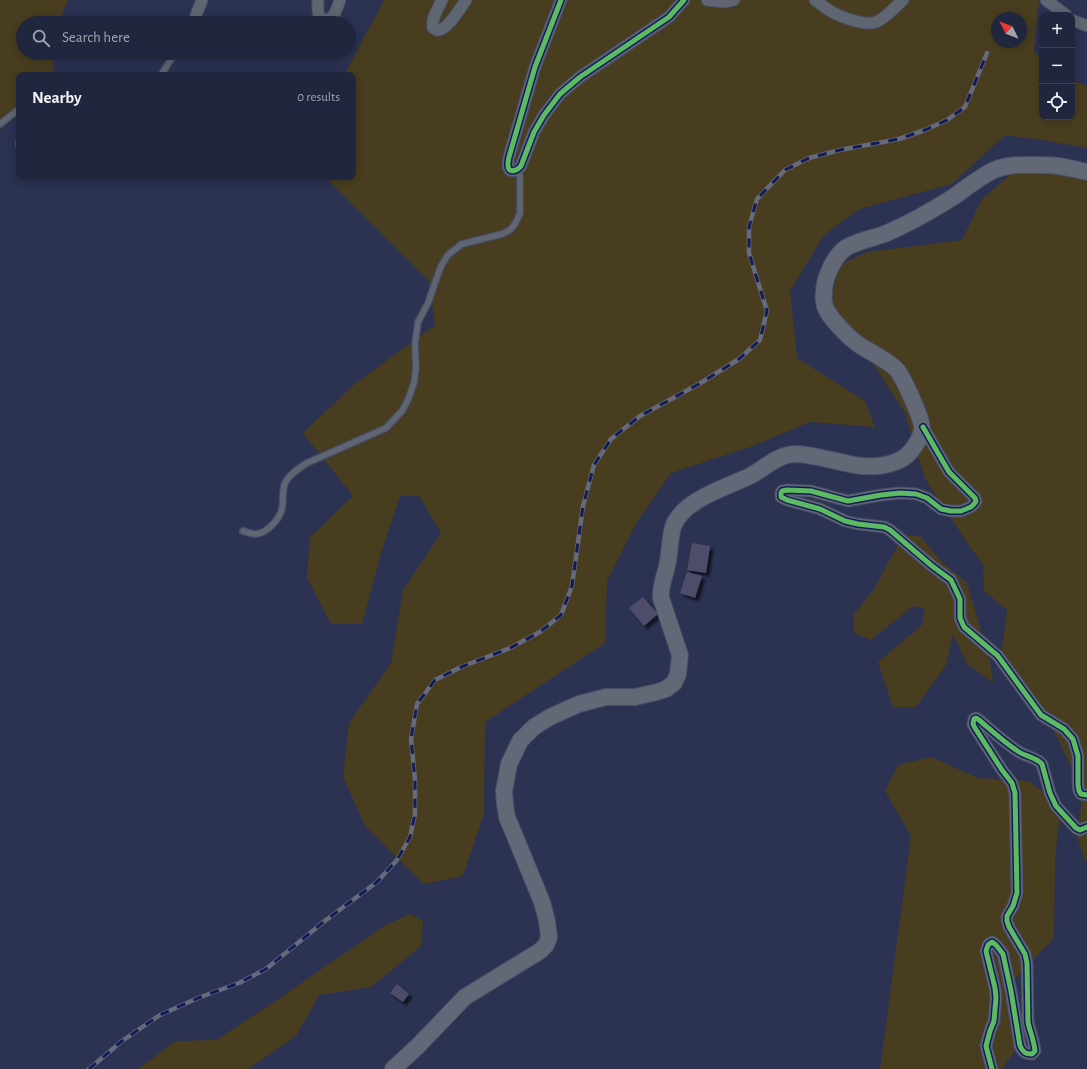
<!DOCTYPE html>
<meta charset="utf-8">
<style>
body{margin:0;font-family:"Alegreya Sans",sans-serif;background:#282e45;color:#f1f3f6}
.controls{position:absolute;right:12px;top:12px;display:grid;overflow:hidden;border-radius:8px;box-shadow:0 2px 10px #0003}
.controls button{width:36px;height:36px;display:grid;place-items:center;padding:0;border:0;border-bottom:1px solid #3d4358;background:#20263e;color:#f1f3f6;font:20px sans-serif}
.compass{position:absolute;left:991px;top:12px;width:36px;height:36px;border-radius:50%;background:#20263e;box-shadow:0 2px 10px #0003;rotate:312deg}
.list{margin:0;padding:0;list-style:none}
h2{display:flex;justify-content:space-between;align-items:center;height:52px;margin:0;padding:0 16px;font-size:17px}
h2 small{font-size:13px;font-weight:400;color:#a2a5b0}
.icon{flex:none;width:22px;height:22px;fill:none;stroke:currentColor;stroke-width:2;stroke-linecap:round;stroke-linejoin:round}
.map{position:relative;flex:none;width:1087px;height:1069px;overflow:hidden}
.search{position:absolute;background:#20263e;box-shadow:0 2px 10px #0003;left:16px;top:16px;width:340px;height:44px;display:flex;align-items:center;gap:10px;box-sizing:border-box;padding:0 14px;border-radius:22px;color:#a2a5b0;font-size:15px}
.panel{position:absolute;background:#20263e;box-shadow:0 2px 10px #0003;left:16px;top:72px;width:340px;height:108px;border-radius:8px}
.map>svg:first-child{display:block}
</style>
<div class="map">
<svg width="1087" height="1069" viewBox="0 0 1087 1069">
<defs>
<filter id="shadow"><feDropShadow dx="3.5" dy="3.5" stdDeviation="1" flood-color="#0009"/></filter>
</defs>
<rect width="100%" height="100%" fill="#2b3252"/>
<path fill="#483d1f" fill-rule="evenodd" d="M0 0H68L58 23H23V53H52L54 75H19V113L0 130Z
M384 0H1039L1034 52 1042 58V117H1072V80L1087 86V148L1041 140 1005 135 952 184 859 209 824 235 790 291 797 358 865 401 875 427 810 422 753 446 671 473 637 522 607 581 605 643 485 722 484 813 463 876 424 884 365 826 343 777 349 723 391 663 403 590 441 533 419 496H400L382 550 362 624H331L307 578 310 537 353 496 303 433 351 387 435 325 429 281 325 177H353V75H344ZM997 18H1021V42H997Z
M1044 171 1087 181V861H1085L1077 836 1083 792 1053 729 1001 658 1007 610 984 591 983 564 972 550 925 479 905 413 862 347 829 305 840 265 867 252 962 240 982 199 1011 174Z
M903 535 920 536 942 562 967 583 990 662 993 683 967 664 953 634 946 665 916 707H893L878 662 922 625 925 609 913 606 871 640 854 633V614L874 589Z
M931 757 978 778 1029 781 1061 807 1055 858 1054 938 1012 982 1025 1036 1002 1069H880L911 836 885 791 898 765Z
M410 914 423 921 421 946 371 987 319 995 296 1036 248 1069H138L175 1041 216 1040 274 1002 384 926Z"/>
<path fill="#4d4e69" filter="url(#shadow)" d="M692 543 710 546 706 573 687 570Z
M687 572 702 576 695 598 680 593Z
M643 597 658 614 644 626 629 608Z
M397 984 409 994 403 1002 390 993Z"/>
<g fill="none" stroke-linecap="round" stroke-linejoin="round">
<defs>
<path id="service" d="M161 75 175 53
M0 124 19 109
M19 142V146
M243 531C247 532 252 534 256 534 267 533 279 520 282 509 284 500 281 490 286 481 291 473 299 468 307 463L386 428 402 411 408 400 414 383 416 368 415 344 418 322 428 303 441 266 448 255 462 244 502 234 510 230 515 224 520 213V178L519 169"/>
<path id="minor" d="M318 0C318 9 316 17 326 21 335 18 337 8 340 0
M442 0C438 9 431 18 433 28 435 29 437 31 439 30 448 29 461 7 466 0
M561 0 535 67 509 157C508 160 508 162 508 165 508 174 517 171 521 166L534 132 544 115 560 94 580 77 669 17 684 0
M707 0 724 2 734 0
M815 0C821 4 827 10 834 13 843 18 866 26 876 22 886 18 895 7 903 0
M1046 0 1066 15
M1072 20 1087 26
M193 23 202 0
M923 427 949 472 975 498 976 501 974 504 971 507 961 511H951L941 509 927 498 916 494 900 493 881 495 848 501 811 491 787 490 782 491 781 493V497L787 500 820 509 845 521 858 524 884 527 890 530 932 566 951 580 960 599V618L964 627 998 656 1041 715 1064 729 1073 739 1078 756V785L1079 791 1081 794 1087 795
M992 1069 986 1046 990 1031 994 1021 996 998 995 988 986 951 988 945 992 942 996 945 1003 954 1011 991 1020 1046C1023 1052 1025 1054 1032 1054L1035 1051C1034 1040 1030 1032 1028 1022L1027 963 1025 954 1009 927 1007 921V916L1013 906 1017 893 1015 793 1012 783 1002 770 975 728 973 724 974 719 976 718 979 720C992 731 1005 743 1019 752 1027 757 1036 757 1042 764L1050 793 1056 806 1076 828 1080 830 1087 827"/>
<path id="secondary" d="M393 1069 417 1047 465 997 540 951 546 945 549 937 547 921 542 902 507 817 505 804 504 791 509 764 520 741 534 727 550 717 579 704 606 697H635L657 692 666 689 674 683 678 674 680 655 661 598C660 585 666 574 668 561 670 550 670 537 673 527 682 500 727 487 750 476 765 468 778 454 796 454 823 455 849 468 876 466 880 466 885 465 889 464 897 462 906 458 911 451 916 445 921 437 922 429 923 420 903 377 897 370 888 360 869 352 858 344 849 338 830 318 826 309 824 305 823 297 824 292 824 279 833 259 843 250 852 242 875 238 887 233 910 223 933 210 955 196 967 187 980 177 994 170 1008 164 1022 165 1036 165 1043 165 1051 165 1058 166 1067 167 1077 170 1087 172"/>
</defs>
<use href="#service" stroke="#464d67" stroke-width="8"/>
<use href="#minor" stroke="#464d67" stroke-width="13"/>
<use href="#secondary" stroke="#464d67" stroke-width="18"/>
<use href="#service" stroke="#606572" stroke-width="5.5"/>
<use href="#minor" stroke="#606572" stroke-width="11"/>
<use href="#secondary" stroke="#636877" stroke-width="16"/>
<defs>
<path id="rail" d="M89 1069 122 1041 160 1015 198 998 239 983 266 969 326 920 377 882 397 860 410 837 415 814V780L411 739 417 704 435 680 461 667 510 648 540 632 561 615 572 586 583 506 594 465 611 439 640 416 699 384 739 359 760 340 767 311 749 253V227L757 199 785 170 809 158 840 150 899 139 925 130 947 120 965 107 987 53"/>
</defs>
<use href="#rail" stroke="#666a7c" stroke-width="4.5"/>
<use href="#rail" stroke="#121d57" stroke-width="3" stroke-dasharray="9" stroke-linecap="butt"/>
<defs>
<path id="cycleway" d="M561 0 535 67 509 157C508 160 508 162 508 165 508 174 517 171 521 166L534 132 544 115 560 94 580 77 669 17 684 0
M923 427 949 472 975 498 976 501 974 504 971 507 961 511H951L941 509 927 498 916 494 900 493 881 495 848 501 811 491 787 490 782 491 781 493V497L787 500 820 509 845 521 858 524 884 527 890 530 932 566 951 580 960 599V618L964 627 998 656 1041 715 1064 729 1073 739 1078 756V785L1079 791 1081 794 1087 795
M992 1069 986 1046 990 1031 994 1021 996 998 995 988 986 951 988 945 992 942 996 945 1003 954 1011 991 1020 1046C1023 1052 1025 1054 1032 1054L1035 1051C1034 1040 1030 1032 1028 1022L1027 963 1025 954 1009 927 1007 921V916L1013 906 1017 893 1015 793 1012 783 1002 770 975 728 973 724 974 719 976 718 979 720C992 731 1005 743 1019 752 1027 757 1036 757 1042 764L1050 793 1056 806 1076 828 1080 830 1087 827"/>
</defs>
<use href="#cycleway" stroke="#121d57" stroke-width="8"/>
<use href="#cycleway" stroke="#5cba63" stroke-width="5"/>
</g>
</svg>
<div class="controls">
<button>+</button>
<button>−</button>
<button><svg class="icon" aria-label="locate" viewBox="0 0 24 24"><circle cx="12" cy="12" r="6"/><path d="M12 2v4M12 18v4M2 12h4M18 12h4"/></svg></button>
</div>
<svg class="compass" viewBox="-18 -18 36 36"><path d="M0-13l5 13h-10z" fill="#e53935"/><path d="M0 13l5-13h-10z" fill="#a2a5b0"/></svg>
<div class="search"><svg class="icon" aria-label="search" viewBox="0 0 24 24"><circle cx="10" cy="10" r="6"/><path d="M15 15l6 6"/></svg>Search here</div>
<section class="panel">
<h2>Nearby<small>0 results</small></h2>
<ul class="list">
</ul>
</section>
</div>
